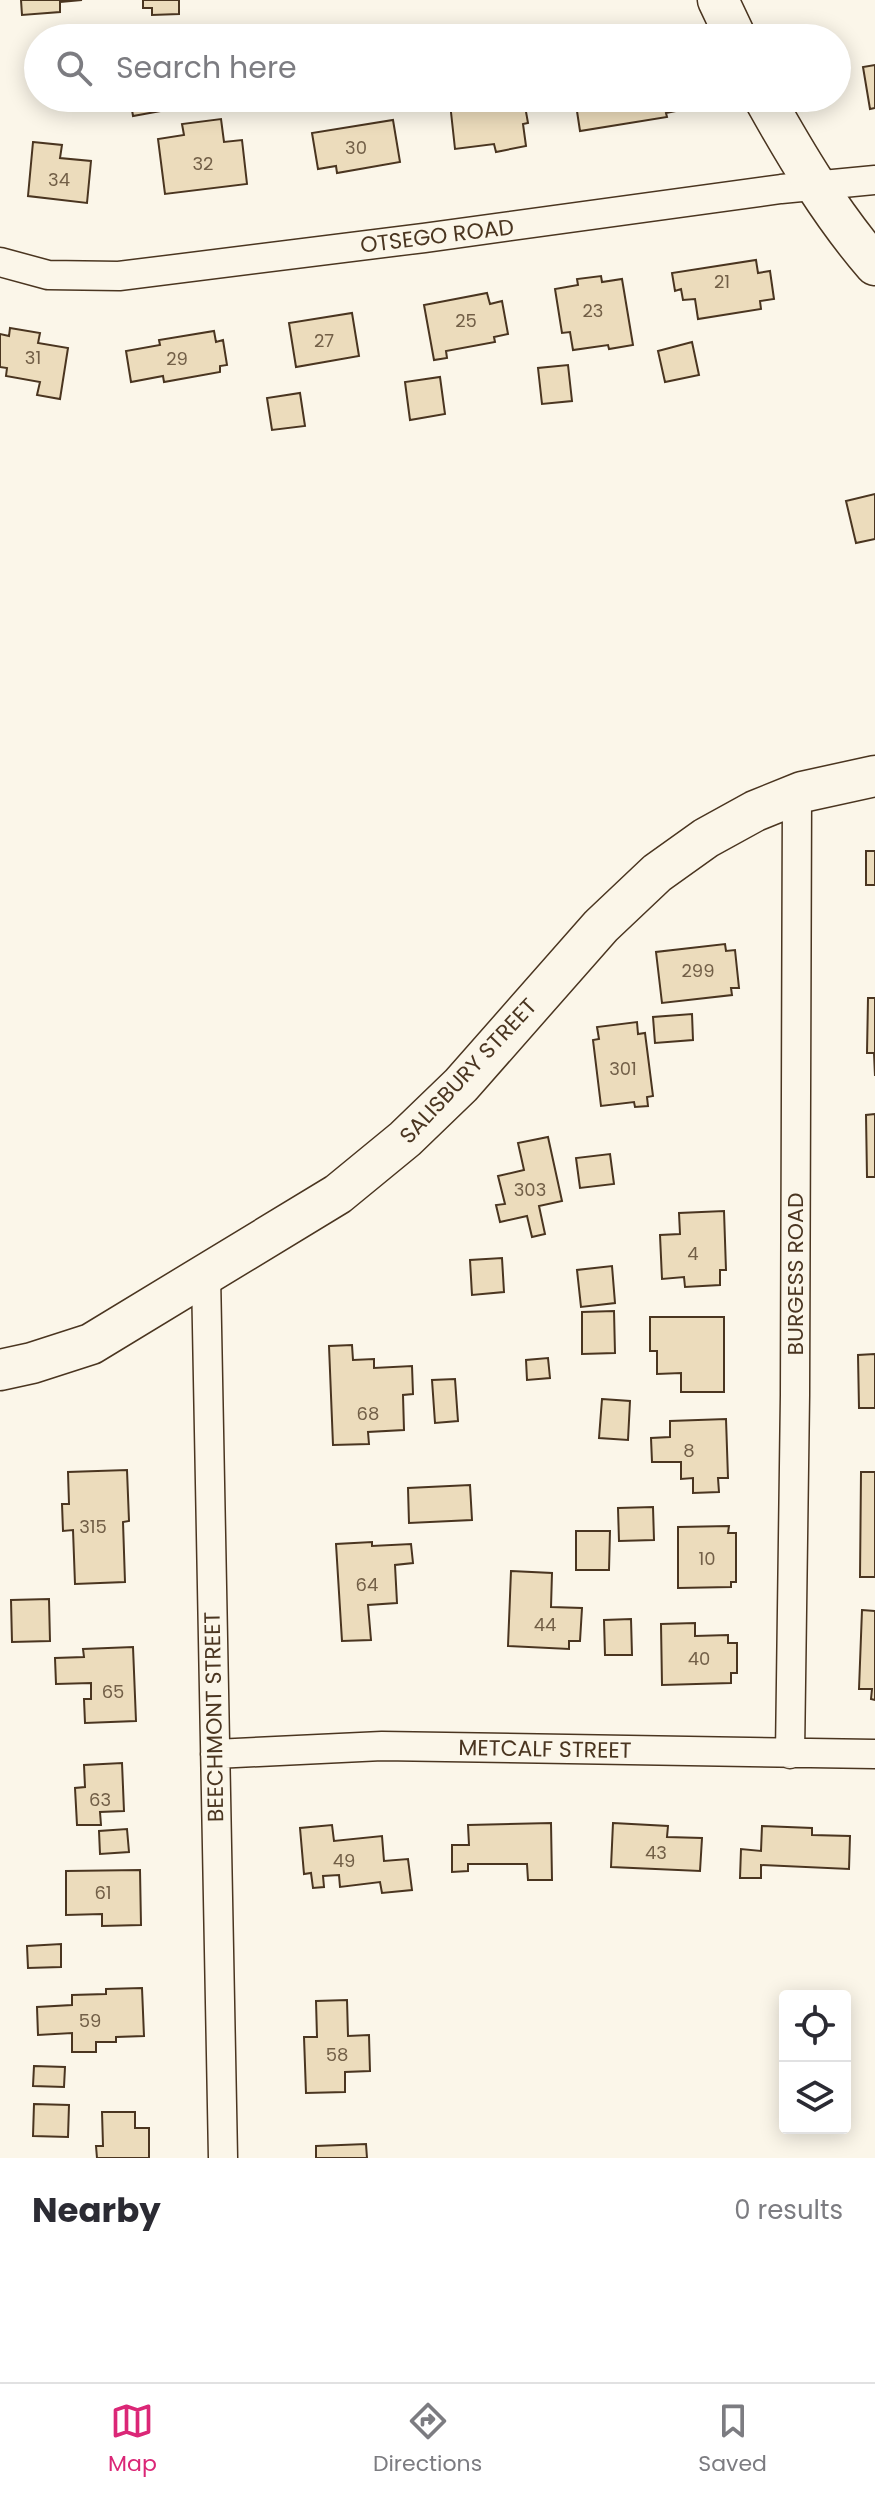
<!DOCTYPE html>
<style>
body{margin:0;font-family:Poppins,sans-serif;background:#f7f7f7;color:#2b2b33}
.controls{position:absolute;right:24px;bottom:24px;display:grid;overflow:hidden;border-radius:8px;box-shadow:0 4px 20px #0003}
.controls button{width:72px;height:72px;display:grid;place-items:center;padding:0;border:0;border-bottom:2px solid #e1e1e2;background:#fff;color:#2b2b33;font:40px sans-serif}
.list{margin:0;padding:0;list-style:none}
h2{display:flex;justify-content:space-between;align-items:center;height:104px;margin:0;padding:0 32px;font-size:34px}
h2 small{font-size:26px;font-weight:400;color:#7c7c81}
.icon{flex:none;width:44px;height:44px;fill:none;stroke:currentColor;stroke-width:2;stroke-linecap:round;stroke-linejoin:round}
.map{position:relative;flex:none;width:875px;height:2158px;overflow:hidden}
.search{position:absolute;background:#fff;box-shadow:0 4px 20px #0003;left:24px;right:24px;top:24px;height:88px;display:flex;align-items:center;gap:20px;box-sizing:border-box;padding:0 28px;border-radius:44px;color:#7c7c81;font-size:30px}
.sheet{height:224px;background:#fff}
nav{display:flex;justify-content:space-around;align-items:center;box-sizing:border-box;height:112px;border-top:2px solid #e1e1e2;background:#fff;font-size:22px;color:#7c7c81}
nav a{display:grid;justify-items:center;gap:4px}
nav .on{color:#db2777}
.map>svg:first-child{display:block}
</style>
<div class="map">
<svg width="875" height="2158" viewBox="0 0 875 2158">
<rect width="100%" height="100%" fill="#fbf6e9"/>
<path fill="#ecdcbc" stroke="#4a3520" stroke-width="2" d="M21 0H82L60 2V12L22 15Z
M143 0H179V14L152 15V8H143Z
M875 65V108L870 109 863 67Z
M130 98H170L172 109 133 116Z
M268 98H297L269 103Z
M473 98H515L516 107 525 106 528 123 523 124 526 146 496 152 494 144 455 149 450 103 472 101Z
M575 98H679L681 110 666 113 667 117 580 131Z
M221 119 224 142 242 140 247 184 165 194 158 139 184 135 182 124Z
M393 120 400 162 337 173 336 166 318 169 312 133Z
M33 142 62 145 60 158 91 161 87 203 28 196Z
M756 260 758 273 770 271 774 299 760 301 761 309 698 319 695 299 683 300 681 289 675 291 672 273Z
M601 276 602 282 622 279 633 345 609 349 608 345 573 350 570 332 562 333 555 289 578 285 577 279Z
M487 293 490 304 502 301 508 334 494 337 495 342 446 351 447 358 434 360 424 305Z
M352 313 359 356 296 367 289 323Z
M10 328 40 333 38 343 68 348 60 399 37 395 40 382 6 376 7 368 0 367V334L9 336Z
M214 331 216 342 223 340 227 365 220 366V372L164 382 163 376 131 382 126 351 160 345 159 340Z
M692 342 699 375 665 382 658 351Z
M568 365 572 401 542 404 538 368Z
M440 377 445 414 410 420 405 382Z
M300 393 305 426 272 430 267 398Z
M875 494V539L856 543 846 501Z
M866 851H875V885H866Z
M725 944 726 951 735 950 739 988H731L732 995 662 1003 656 952Z
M868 998H875V1076L874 1053H867Z
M692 1014 693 1040 655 1043 653 1017Z
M637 1022 638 1034 645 1033 653 1096 647 1097 648 1106 635 1107 634 1102 601 1106 593 1040 599 1039 597 1027Z
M875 1114V1177H867L866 1115Z
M548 1137 562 1201 539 1206 545 1234 532 1237 527 1216 500 1222 496 1205 505 1204 498 1176 524 1170 518 1143Z
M610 1154 614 1184 580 1188 576 1158Z
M724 1211 726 1270H720V1285L685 1287 684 1277 662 1279 660 1235 680 1234 679 1213Z
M502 1258 504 1292 472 1295 470 1260Z
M612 1266 615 1303 581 1307 577 1270Z
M614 1311 615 1353 582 1354V1312Z
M650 1317H724V1392H681V1373L657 1374V1351H650Z
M352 1345 353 1360 374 1359V1368L412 1366 413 1394 403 1395 404 1430 368 1432 369 1444 333 1445 329 1346Z
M875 1354V1408H859L858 1355Z
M548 1358 550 1378 527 1380 526 1360Z
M455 1379 458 1421 435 1423 432 1380Z
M602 1399 630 1401 628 1440 599 1438Z
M726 1419 728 1478H718L719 1492 693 1493V1478L681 1479V1462H652L651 1438 670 1437V1421Z
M127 1470 129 1521 123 1522 125 1582 75 1584 73 1530 63 1531 62 1504H69L68 1472Z
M861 1472H875V1577H860Z
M470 1485 472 1520 409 1523 408 1488Z
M653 1507 654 1540 619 1541 618 1508Z
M729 1526 728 1533H736V1582H731V1587L678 1588V1527Z
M576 1531H610L609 1570H576Z
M372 1542V1546L411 1544 413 1563 395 1565 397 1603 368 1605 371 1640 342 1641 336 1544Z
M511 1571 552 1573 551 1607 582 1608 580 1641H569V1649L508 1646Z
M49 1599 50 1641 12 1642 11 1600Z
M862 1610 875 1611V1700L871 1699 872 1689H859Z
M631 1619 632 1655H605L604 1620Z
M695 1623V1636L728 1635V1643H737V1673H731V1683L662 1685 661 1624Z
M133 1647 136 1721 85 1723 84 1699H91V1683L56 1684 55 1658 84 1657 83 1649Z
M122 1763 124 1811 100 1812 101 1825H77L75 1788 85 1787 84 1765Z
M551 1823 552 1880H528L527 1864H468V1871L452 1872V1845H469L468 1825Z
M613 1823 668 1826 667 1837 702 1838 700 1871 611 1867Z
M332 1825 334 1841 382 1836 384 1861 408 1859 412 1890 382 1893 380 1882 340 1887 339 1875 323 1876 324 1887 313 1888 311 1873 304 1874 300 1828Z
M762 1826 812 1828V1835L850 1836 849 1869 761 1865V1878H740L741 1849 761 1851Z
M127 1829 129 1852 100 1854 99 1831Z
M140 1870 141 1925 102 1926V1914L66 1915V1871Z
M61 1944V1967L28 1968 27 1946Z
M142 1988 144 2036 116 2037V2042H96V2052H72V2033L38 2035 37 2007 72 2005V1995L106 1994V1989Z
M347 2000 348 2036 369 2035 370 2071 345 2072V2092L306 2093 304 2037H317L316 2001Z
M34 2066 65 2067 64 2087 33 2086Z
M34 2104 69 2105 68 2137 33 2136Z
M102 2112H135V2128H149V2158H97L96 2146H103Z
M366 2144 367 2158H316V2146Z"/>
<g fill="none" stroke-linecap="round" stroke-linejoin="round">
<defs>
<path id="minor" d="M0 262 48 275 119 276 424 238 781 189 875 180
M206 1275 223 2158
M215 1754 382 1746 875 1754
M790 1754 795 1395 797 794"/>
<path id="secondary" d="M718 0 736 38
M764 98C797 157 831 214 875 265
M0 1370 32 1363 91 1344 338 1194 405 1139 461 1085 601 926 657 873 706 838 755 811 802 792 875 776"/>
</defs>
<use href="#minor" stroke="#4a3520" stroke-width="31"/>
<use href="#secondary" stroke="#4a3520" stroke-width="43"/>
<use href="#minor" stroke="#fbf6e9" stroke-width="28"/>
<use href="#secondary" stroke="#fbf6e9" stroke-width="40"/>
</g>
<g text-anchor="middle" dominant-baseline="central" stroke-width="6" stroke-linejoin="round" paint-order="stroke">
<g font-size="18" fill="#725f47">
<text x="356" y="147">30</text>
<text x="203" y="163">32</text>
<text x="59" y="179">34</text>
<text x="722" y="281">21</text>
<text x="593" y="310">23</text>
<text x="466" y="320">25</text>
<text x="324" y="340">27</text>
<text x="33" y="357">31</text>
<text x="177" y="358">29</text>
<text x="698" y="970">299</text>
<text x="623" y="1068">301</text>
<text x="530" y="1189">303</text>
<text x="693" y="1253">4</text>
<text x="368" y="1413">68</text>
<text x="689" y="1450">8</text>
<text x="93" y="1526">315</text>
<text x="707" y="1558">10</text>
<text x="367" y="1584">64</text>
<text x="545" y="1624">44</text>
<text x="699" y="1658">40</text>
<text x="113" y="1691">65</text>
<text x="100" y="1799">63</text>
<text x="656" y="1852">43</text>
<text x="344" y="1860">49</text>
<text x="103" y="1892">61</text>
<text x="90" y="2020">59</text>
<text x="337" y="2054">58</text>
</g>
<g font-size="22" fill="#4a3520" stroke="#fbf6e9">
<text transform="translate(437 236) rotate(-7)">OTSEGO ROAD</text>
<text transform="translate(468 1071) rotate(-47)">SALISBURY STREET</text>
<text transform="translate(795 1274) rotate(-90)">BURGESS ROAD</text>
<text transform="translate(214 1717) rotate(-91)">BEECHMONT STREET</text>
<text transform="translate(545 1749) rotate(1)">METCALF STREET</text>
</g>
</g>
</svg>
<div class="controls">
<button><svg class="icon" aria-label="locate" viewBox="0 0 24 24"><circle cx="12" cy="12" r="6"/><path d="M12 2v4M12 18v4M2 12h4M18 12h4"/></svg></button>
<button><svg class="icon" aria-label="layers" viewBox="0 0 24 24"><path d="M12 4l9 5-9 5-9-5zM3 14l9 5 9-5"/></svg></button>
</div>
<div class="search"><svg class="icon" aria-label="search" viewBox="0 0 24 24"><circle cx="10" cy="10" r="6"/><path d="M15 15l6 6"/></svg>Search here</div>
</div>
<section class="sheet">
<h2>Nearby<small>0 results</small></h2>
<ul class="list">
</ul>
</section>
<nav>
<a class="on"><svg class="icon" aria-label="map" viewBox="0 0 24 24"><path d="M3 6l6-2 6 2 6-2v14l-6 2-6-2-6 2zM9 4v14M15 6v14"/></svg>Map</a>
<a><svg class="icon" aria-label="directions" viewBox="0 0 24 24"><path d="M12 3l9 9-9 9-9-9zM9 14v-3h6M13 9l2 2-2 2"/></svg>Directions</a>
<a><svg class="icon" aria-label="saved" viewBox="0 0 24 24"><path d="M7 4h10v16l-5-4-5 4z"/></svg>Saved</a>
</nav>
